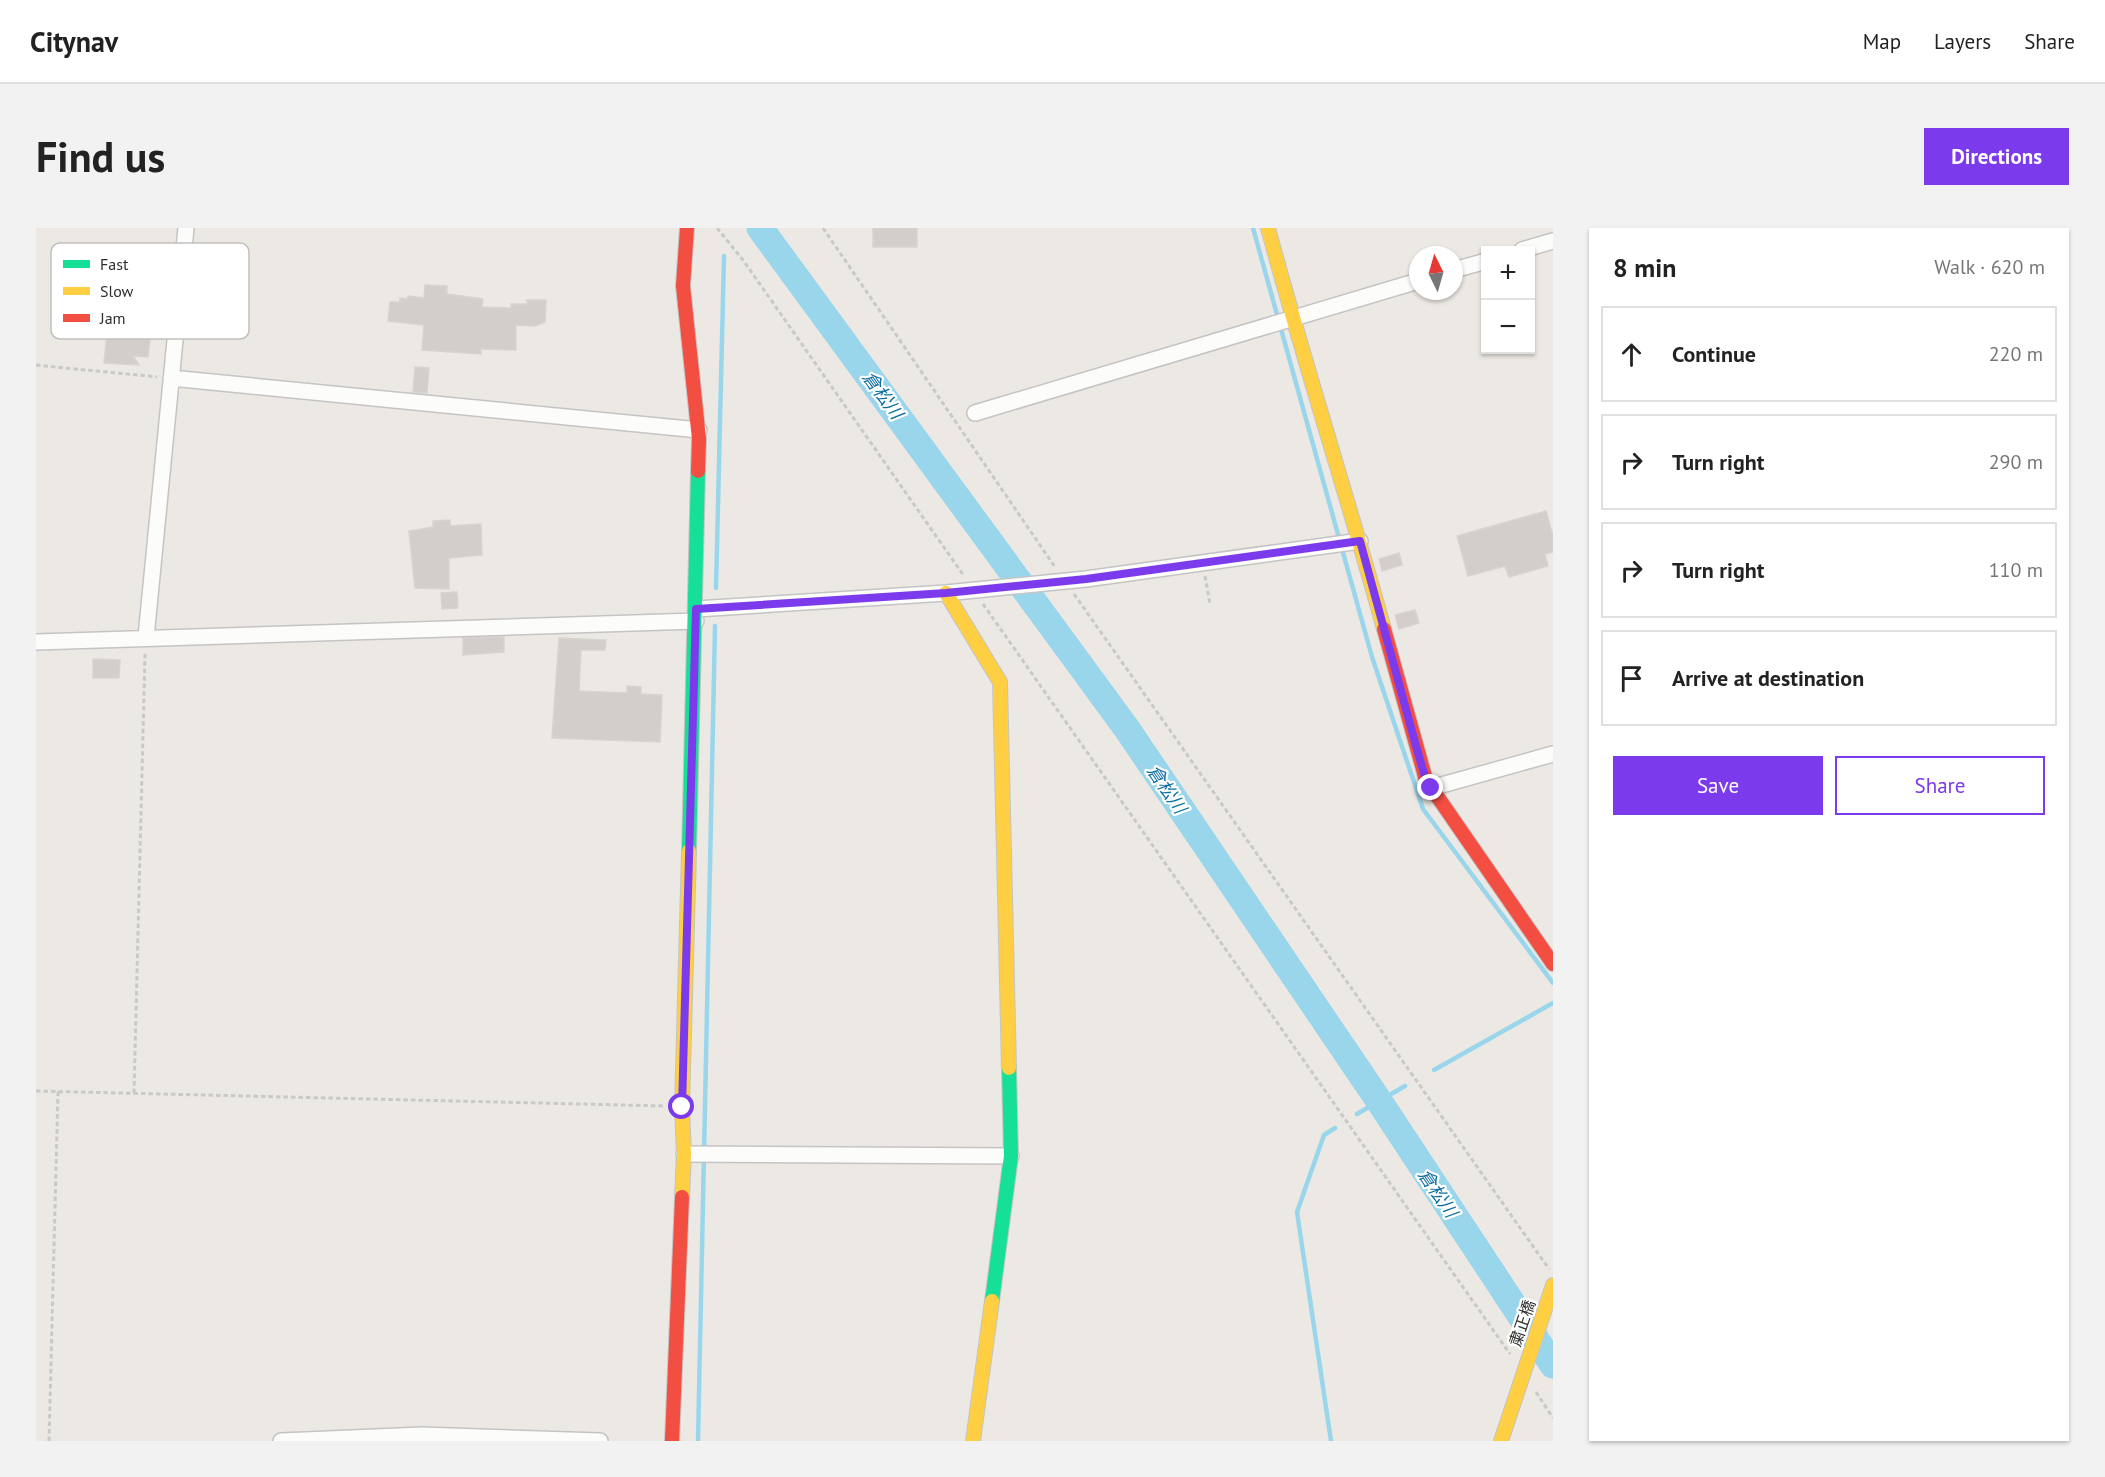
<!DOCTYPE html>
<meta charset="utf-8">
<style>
body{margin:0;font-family:"PT Sans","Noto Sans JP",sans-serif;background:#f2f2f2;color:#222}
.controls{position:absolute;right:18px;top:18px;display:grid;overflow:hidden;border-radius:0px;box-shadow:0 2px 4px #0004}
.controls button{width:54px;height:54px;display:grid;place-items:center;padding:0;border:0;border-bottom:2px solid #e0e0e0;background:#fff;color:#222;font:30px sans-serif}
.compass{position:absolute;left:1373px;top:18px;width:54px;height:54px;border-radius:50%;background:#fff;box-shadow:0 2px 4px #0004;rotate:355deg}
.stop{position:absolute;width:18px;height:18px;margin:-14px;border:4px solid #7c3aed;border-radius:50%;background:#fff}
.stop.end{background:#7c3aed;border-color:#fff;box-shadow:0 2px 6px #0008}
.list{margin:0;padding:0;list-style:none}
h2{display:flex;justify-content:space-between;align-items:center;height:78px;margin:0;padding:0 24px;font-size:26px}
h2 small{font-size:20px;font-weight:400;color:#767676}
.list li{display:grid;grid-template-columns:39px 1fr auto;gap:18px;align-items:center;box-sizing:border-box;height:96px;margin:0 12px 12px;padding:0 12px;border:2px solid #e0e0e0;border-radius:0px}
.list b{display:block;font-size:22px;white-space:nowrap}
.list em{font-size:20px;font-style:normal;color:#767676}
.actions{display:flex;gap:12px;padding:18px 24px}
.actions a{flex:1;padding:14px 0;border:2px solid #7c3aed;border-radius:0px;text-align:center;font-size:21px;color:#7c3aed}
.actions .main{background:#7c3aed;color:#fff}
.icon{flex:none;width:33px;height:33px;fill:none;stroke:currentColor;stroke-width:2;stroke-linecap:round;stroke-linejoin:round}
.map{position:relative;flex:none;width:1517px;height:1213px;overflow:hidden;border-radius:0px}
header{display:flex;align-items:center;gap:36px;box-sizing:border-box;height:84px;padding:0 30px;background:#fff;border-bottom:2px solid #e0e0e0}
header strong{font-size:28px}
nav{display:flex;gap:33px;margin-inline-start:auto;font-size:21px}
.intro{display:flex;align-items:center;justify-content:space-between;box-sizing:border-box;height:144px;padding:0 36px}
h1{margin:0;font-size:42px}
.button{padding:15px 27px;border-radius:0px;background:#7c3aed;color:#fff;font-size:21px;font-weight:700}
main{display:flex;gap:36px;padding:0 36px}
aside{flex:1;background:#fff;border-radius:0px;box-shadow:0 2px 4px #0004}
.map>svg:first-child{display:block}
</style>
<header>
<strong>Citynav</strong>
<nav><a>Map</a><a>Layers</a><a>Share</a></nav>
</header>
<div class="intro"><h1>Find us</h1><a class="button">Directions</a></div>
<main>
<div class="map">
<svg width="1517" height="1213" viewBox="0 0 1517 1213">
<rect width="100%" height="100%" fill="#ece8e4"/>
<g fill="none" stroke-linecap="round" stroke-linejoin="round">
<path stroke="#99d6ec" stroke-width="4.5" d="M1217 0 1336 429 1387 581 1517 755
M680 360 688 28
M1398 842 1517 775
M1321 886 1369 858
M662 1213 679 398
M1295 1213 1261 984 1288 907 1299 900"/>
<path stroke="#99d6ec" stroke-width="27" d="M724 0 1091 501 1343 873 1517 1137"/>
</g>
<path fill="#d1cecb" stroke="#d7d4d0" stroke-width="1.5" d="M837 0H881V19H837Z
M389 57 411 58V66L447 71 446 79 475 80V76H491V72H510L509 94 499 98 480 97V122L445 121V126L386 122 388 97 352 93 354 74H364V70L371 71 372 68 388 70Z
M72 97 115 101 112 129 97 128 103 137 68 135Z
M379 139 393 140 391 165 377 164Z
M1510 283 1517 308V324L1509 326 1512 338 1473 349 1469 338 1432 348 1421 308Z
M414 292V298L445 296 446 327 413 330V361L379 360 373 303 397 299V293Z
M1363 325 1366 337 1346 343 1343 331Z
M421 364 422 380 406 381 405 365Z
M1379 382 1383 395 1363 401 1359 387Z
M468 409V424L427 427V410Z
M523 410 570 412 569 422H545L543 463 591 465V458L605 459V466L626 467 624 514 516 510Z
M57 431 84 432 83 450H57Z"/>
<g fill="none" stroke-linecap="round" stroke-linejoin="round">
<defs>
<path id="street" d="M1486 22 1517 13
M1418 42 1450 33
M135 150 663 202
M939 185 1382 53
M660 381 910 365 1050 351 1324 313
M110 409 150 0
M0 414 660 393
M1395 560 1517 526
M648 926 975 928
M245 1213 386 1207 564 1213"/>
<path id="fast" d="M653 623 662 243
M956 1073 975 928 973 840"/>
<path id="slow" d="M1232 0C1268 134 1311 267 1348 401
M910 365 964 454 973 840
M646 969 648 926 646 879 653 623
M937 1213 956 1073
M1465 1213 1517 1057"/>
<path id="jam" d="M651 0 647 58 663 211 662 243
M1348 401 1390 552 1517 736
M636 1213 646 969"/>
</defs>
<use href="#street" stroke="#c5c4c5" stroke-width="18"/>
<use href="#fast" stroke="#c5c4c5" stroke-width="16"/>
<use href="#slow" stroke="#c5c4c5" stroke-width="16"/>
<use href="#jam" stroke="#c5c4c5" stroke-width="16"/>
<path stroke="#c9c9c8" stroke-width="3" stroke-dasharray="4.5 3" stroke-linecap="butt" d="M681 0 707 32 928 348
M787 0 1019 339
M0 137 121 149
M1169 348 1174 376
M1038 366 1513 1041
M947 376 1474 1126
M0 863 628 878
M98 865 109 426
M1500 1164 1517 1190
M13 1213 22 863"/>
<use href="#street" stroke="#fcfcfb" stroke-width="15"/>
<use href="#fast" stroke="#16e098" stroke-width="14"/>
<use href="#slow" stroke="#ffcf43" stroke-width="14"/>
<use href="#jam" stroke="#f24e42" stroke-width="14"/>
</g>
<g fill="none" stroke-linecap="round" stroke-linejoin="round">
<path stroke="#7c3aed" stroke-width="8" d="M646 879 660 381 910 365 1050 351 1324 313 1380 518 1390 552 1395 560"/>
</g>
<g text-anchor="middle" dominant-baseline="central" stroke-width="4.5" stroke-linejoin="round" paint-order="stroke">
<g font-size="16" fill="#2e2e2e" stroke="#fff">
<text transform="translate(1486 1095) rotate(-71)">粛正橋</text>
</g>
<g font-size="18" font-style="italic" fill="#0d6fa3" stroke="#fff">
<text transform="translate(847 167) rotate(54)">倉松川</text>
<text transform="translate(1131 561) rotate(56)">倉松川</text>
<text transform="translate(1402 965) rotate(56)">倉松川</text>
</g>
</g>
<rect x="15" y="15" width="198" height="96" rx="9" fill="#fff" stroke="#c0c0c0" stroke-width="1.5"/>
<rect x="27" y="32" width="27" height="8" fill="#16e098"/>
<rect x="27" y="59" width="27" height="8" fill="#ffcf43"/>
<rect x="27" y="86" width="27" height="8" fill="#f24e42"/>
<g font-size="16" fill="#2e2e2e">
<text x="64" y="42">Fast</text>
<text x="64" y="69">Slow</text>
<text x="64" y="96">Jam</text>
</g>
</svg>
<div class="controls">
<button>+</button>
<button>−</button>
</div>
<svg class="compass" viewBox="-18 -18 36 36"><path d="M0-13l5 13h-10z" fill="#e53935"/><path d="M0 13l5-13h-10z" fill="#767676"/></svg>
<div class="stop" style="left:646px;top:879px"></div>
<div class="stop end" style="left:1395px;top:560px"></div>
</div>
<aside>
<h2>8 min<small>Walk · 620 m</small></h2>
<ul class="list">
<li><svg class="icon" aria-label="ahead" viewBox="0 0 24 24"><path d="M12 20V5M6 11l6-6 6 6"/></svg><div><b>Continue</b></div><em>220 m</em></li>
<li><svg class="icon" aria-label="right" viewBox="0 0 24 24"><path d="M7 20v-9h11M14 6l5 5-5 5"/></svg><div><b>Turn right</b></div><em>290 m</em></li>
<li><svg class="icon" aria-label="right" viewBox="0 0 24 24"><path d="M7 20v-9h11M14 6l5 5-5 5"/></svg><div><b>Turn right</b></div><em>110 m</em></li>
<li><svg class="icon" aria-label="arrive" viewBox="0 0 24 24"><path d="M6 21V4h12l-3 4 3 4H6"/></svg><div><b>Arrive at destination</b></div></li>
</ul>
<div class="actions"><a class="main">Save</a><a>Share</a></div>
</aside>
</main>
